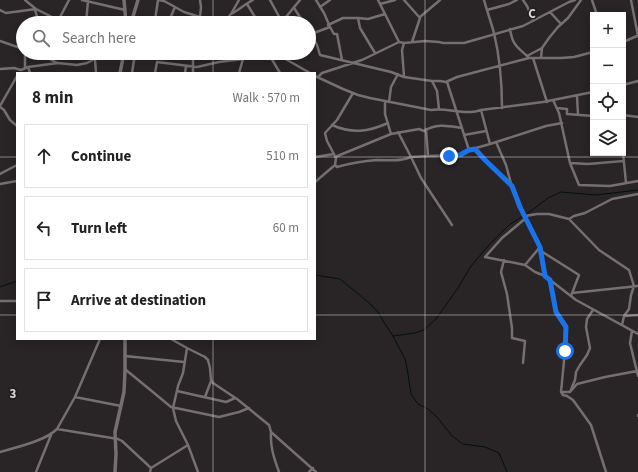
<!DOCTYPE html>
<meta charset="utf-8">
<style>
body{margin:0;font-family:"Source Sans 3",sans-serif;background:#f6f6f6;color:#222}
.controls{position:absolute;right:12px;top:12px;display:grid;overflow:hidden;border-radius:0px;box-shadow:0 2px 10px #0003}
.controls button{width:36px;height:36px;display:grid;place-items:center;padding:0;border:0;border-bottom:1px solid #e0e0e0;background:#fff;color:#222;font:20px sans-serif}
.stop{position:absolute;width:12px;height:12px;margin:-9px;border:3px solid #1a73e8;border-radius:50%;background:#fff}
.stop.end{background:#1a73e8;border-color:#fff;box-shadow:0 1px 4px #0008}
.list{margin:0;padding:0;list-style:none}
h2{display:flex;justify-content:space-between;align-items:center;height:52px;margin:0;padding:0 16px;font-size:17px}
h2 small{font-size:13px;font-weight:400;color:#767676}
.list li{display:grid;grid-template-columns:26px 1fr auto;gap:12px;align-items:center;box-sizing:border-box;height:64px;margin:0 8px 8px;padding:0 8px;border:1px solid #e0e0e0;border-radius:0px}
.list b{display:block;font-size:15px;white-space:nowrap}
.list em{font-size:13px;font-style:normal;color:#767676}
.icon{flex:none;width:22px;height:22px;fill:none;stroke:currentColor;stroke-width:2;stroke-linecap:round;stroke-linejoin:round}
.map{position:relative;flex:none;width:638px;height:472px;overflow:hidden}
.search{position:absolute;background:#fff;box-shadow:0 2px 10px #0003;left:16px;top:16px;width:300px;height:44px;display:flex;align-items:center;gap:10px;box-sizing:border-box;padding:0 14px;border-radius:22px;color:#767676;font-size:15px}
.panel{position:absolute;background:#fff;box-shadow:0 2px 10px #0003;left:16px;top:72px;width:300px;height:268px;border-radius:0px}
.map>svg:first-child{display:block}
</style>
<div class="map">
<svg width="638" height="472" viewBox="0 0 638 472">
<rect width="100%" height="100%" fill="#292426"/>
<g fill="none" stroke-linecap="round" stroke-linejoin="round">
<path stroke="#001307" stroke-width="1" d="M315 275 340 279 368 302 378 312 385 324 393 336 405 359 407 368 411 394 418 404 428 409 437 417 452 436 463 444 485 447 499 453 507 472
M0 287 17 281
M393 336 415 333 424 330 436 319 458 288 471 266 489 245 509 225 531 211 548 198 561 192 596 195 638 190"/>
<path stroke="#756f71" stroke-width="2.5" d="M25 0 36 9 58 20
M82 0 125 10
M158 0 155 20 169 21 175 7
M159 0 164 1 184 12 200 17 212 23
M270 0 282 22 284 23
M378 0 399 42
M404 0 420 18 412 42
M484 0C487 11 491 22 494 33 500 58 502 83 502 108
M523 0 527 6 533 20
M592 0 597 15
M631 0 638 36
M247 4 255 17 261 23
M380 4 395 0
M320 7 330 0
M294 8 304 23
M0 10 6 13 36 9
M35 10 39 23
M487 10 509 4 517 0
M550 12 561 24
M231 14C239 10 245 4 253 0
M200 17 201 7 200 0
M420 17 440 0
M57 23 69 0
M86 23 88 1
M223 23 231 14 239 0
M281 23 300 0
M328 25 343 18H358
M330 27 334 34H337L342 60
M510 29C513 47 517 46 529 58
M309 31 317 45 320 55 391 72 404 77 432 81H440L446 82 457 77 529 58H561L574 57 593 52
M311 34 330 27 324 13 316 0
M0 41 23 49
M623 42 637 36
M404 43 402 50 404 76
M25 53V68
M44 53 46 57 57 63
M114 53 124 54
M193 53V73
M272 53 270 56 280 73
M275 53 310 73
M375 53 360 28 358 18 368 19 385 14
M527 56 542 48
M533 58 547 102
M541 58 542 48 549 38 558 27 568 18 581 0
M95 59 96 73
M28 67 30 73
M0 69 14 68 21 70 28 67 58 63 77 65 87 63 95 59 102 53
M132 73 134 60
M155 73 157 62 197 67 219 62 243 59 255 53
M185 73 186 66
M239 73 243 59
M315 76 343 89 358 95 370 98 431 110C445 108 458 113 471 112 474 112 478 111 481 110L543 102 593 92
M318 77 322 73 362 60 399 42 404 43 425 41 439 42 443 43H464L523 26 569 2 575 0
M432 81 437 91 439 109
M623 85 638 81
M577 96 578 115
M553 100 559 113 570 163 579 185 610 186 638 181
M389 102 391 87 398 74
M0 106 17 76
M0 107 4 110 10 120 17 126
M557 108 567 109V114L593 116
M623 115 638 117
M332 125C352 134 368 132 388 123
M426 129 428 156
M398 132 411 157 428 156 460 155 469 150 447 82
M391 134 419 129 424 131C437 123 448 126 462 128
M464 135 486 131
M496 142 506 165 513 191 540 247 545 276 576 300 638 334
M490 144 546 126 562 123
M475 149 485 160 512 185
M469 150 490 144 481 110
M623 153 626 183
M315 157 334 154
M335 157 391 134 385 114V101
M570 163 588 164 623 161
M335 165 337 167C351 163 362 161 377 160 388 160 400 162 411 157L421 178 452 225
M0 174 17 165
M315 182 335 165 336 158 327 141 325 133 337 120 353 93
M0 184 17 181
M525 216 537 214H549L569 219 599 250 629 270 634 286 631 295 629 309 624 316 622 325
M526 218 502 238 485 257 525 265 540 247
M569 219 574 216 585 213 612 199 638 194
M541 251 579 275 571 296
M504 260 501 272 507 294 512 328V338L525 341 523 363
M525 265 535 272 545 276
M550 281 556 312 566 327V340L561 392 563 395 567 396 573 400 591 425 606 472
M572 293 638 286
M0 301H17
M625 316 638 315
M632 331 630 343 638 376
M100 339 75 397 57 429 118 439 122 441 151 468
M171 339 187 348 205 357 208 360 210 368 211 380 213 383 237 399 264 421 269 425 271 432 316 472
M187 348 183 373 178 386 173 408 176 421 188 445 198 472
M125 356 184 362
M126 370 148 388 171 407 219 417 239 412 249 408
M177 391 226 402 235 398
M561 392H570L577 384 605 377 637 371
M570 392 575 380 576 372 580 365 587 355 590 348 586 327 587 319 593 310
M75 397 121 406
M205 397 211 381
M638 416V415
M271 432C270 447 274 458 279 472
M0 452C17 447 45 441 57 429
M151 468 188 445
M36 472 51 435
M150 472 151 468
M309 472 313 468"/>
<path stroke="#756f71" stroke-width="3.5" d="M124 0 126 23
M131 23 138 0
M120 73 124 53
M115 472 116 454 115 432 124 392 125 370V339"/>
</g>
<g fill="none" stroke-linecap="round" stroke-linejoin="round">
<path stroke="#1a73e8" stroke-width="5" d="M449 156 460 155 469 150 475 149 485 160 512 186 520 207 540 247 545 276 550 280 556 312 566 327 565 351"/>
</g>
<path fill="none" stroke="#d8d4d6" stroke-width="1" stroke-opacity="0.55" d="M213 0V23M425 0V472M213 53V73M0 157H17M315 157H638M0 315H17M315 315H638M213 339V472"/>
<g font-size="13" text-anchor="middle" font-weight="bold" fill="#d8d4d6" stroke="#201b1d" stroke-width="3" stroke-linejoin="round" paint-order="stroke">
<text x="532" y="18">C</text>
<text x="13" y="398">3</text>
</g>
</svg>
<div class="controls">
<button>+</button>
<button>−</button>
<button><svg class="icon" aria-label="locate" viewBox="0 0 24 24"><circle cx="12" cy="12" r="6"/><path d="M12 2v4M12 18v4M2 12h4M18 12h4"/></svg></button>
<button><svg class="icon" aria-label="layers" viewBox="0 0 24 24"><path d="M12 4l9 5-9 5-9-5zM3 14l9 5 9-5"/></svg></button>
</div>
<div class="stop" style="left:565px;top:351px"></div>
<div class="stop end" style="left:449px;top:156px"></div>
<div class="search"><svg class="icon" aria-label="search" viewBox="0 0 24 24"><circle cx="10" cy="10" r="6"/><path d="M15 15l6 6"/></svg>Search here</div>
<section class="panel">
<h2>8 min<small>Walk · 570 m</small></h2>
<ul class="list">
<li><svg class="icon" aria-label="ahead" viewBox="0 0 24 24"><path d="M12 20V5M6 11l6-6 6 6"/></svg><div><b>Continue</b></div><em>510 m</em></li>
<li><svg class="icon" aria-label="left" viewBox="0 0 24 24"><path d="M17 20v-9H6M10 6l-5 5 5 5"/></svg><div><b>Turn left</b></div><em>60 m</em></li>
<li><svg class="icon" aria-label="arrive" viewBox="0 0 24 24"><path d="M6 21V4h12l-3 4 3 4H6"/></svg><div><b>Arrive at destination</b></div></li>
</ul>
</section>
</div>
